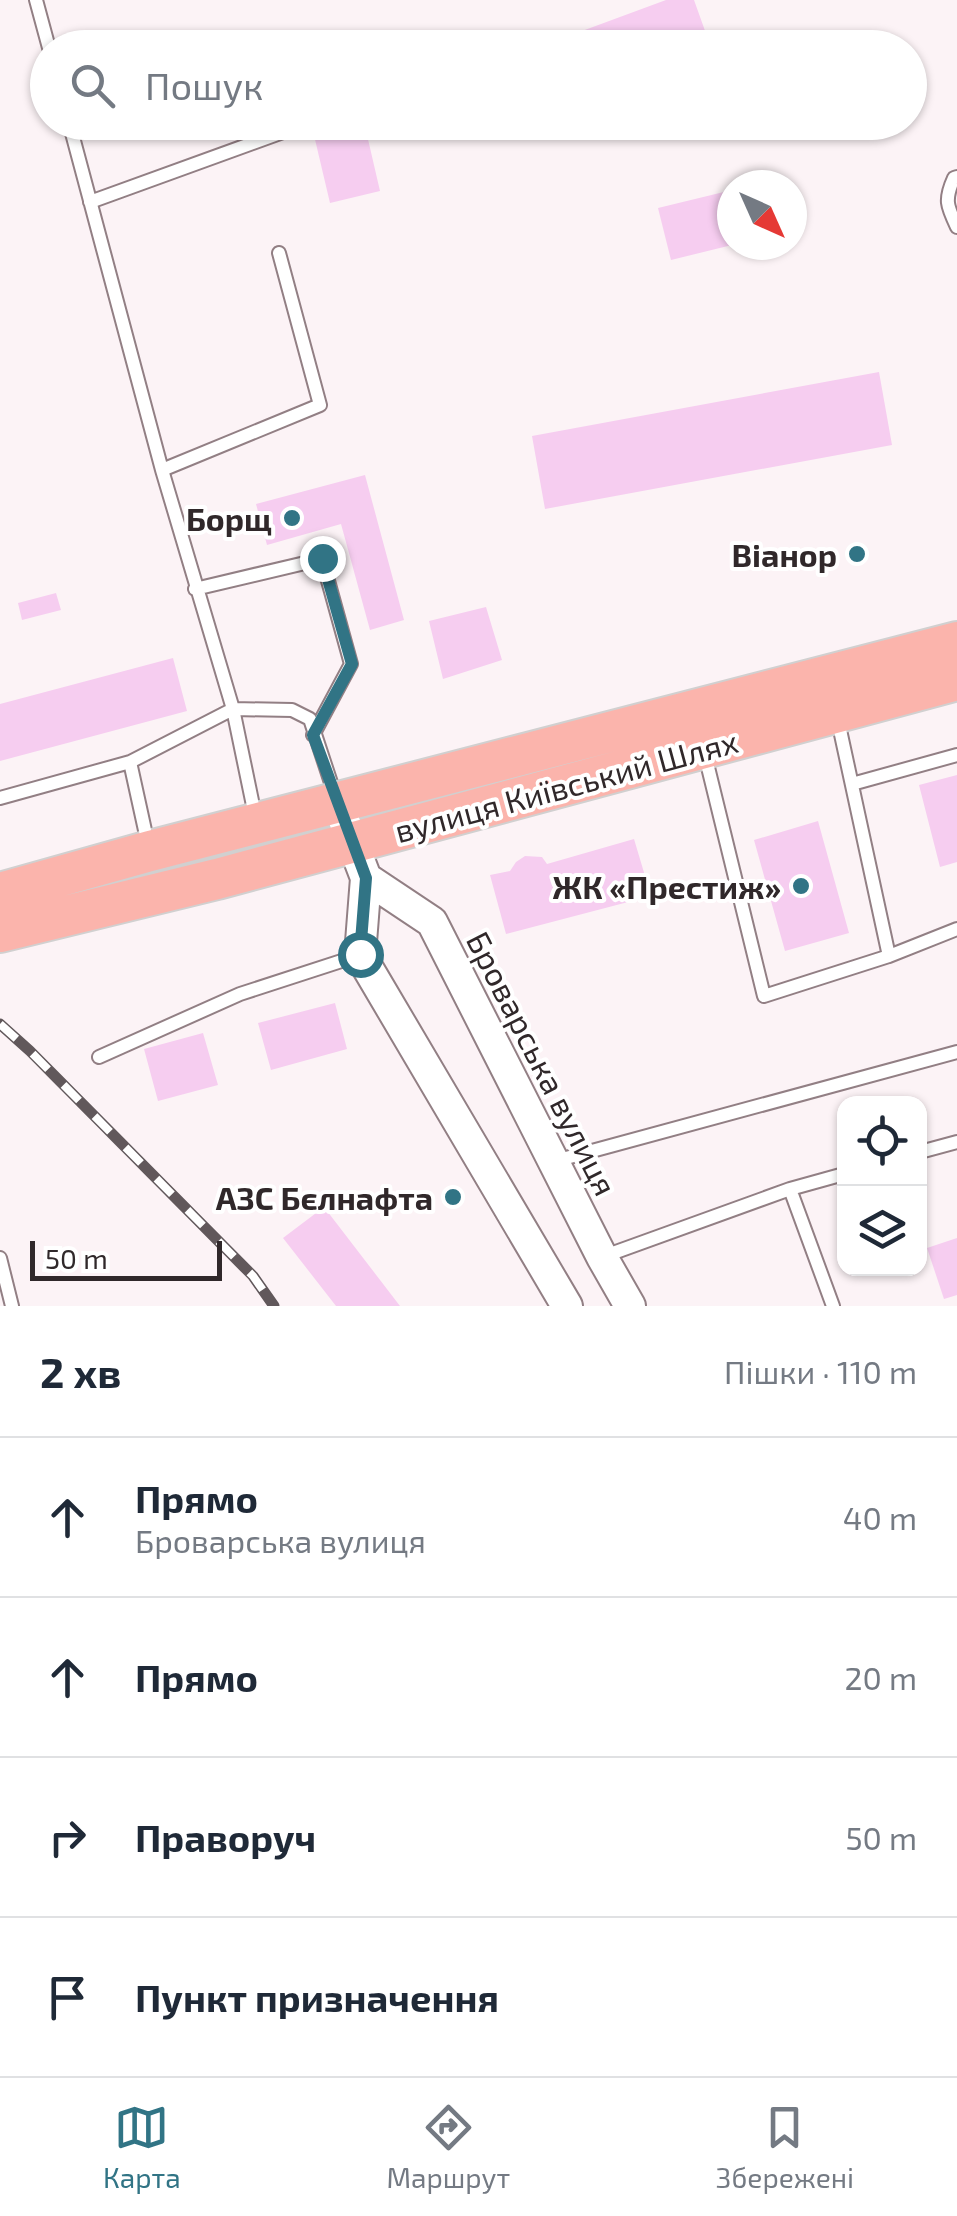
<!DOCTYPE html>
<html lang="uk">
<meta charset="utf-8">
<style>
body{margin:0;font-family:"Exo 2",sans-serif;background:#f2f2f3;color:#1f2937}
.controls{position:absolute;right:30px;bottom:30px;display:grid;overflow:hidden;border-radius:20px;box-shadow:0 2px 8px #0004}
.controls button{width:90px;height:90px;display:grid;place-items:center;padding:0;border:0;border-bottom:2px solid #e0e1e3;background:#fff;color:#1f2937;font:50px sans-serif}
.compass{position:absolute;left:717px;top:170px;width:90px;height:90px;border-radius:50%;background:#fff;box-shadow:0 2px 8px #0004;rotate:135deg}
.scale{position:absolute;left:30px;bottom:25px;width:192px;box-sizing:border-box;padding-left:10px;border:5px solid #30282a;border-top:0;font-size:28px;line-height:35px;white-space:nowrap;color:#30282a;-webkit-text-stroke:8px #fff;paint-order:stroke}
.stop{position:absolute;width:30px;height:30px;margin:-22px;border:8px solid #317485;border-radius:50%;background:#fff}
.stop.end{background:#317485;border-color:#fff;box-shadow:0 2px 10px #0008}
.list{margin:0;padding:0;list-style:none}
h2{display:flex;justify-content:space-between;align-items:center;height:130px;margin:0;padding:0 40px;font-size:42px}
h2 small{font-size:32px;font-weight:400;color:#747a83}
.list li{display:grid;grid-template-columns:65px 1fr auto;gap:30px;align-items:center;box-sizing:border-box;height:160px;padding:0 40px;border-top:2px solid #e0e1e3}
.list b{display:block;font-size:38px;white-space:nowrap}
.list p{margin:0;font-size:32px;white-space:nowrap;color:#747a83}
.list em{font-size:32px;font-style:normal;color:#747a83}
.icon{flex:none;width:55px;height:55px;fill:none;stroke:currentColor;stroke-width:2;stroke-linecap:round;stroke-linejoin:round}
.map{position:relative;flex:none;width:957px;height:1306px;overflow:hidden}
.search{position:absolute;background:#fff;box-shadow:0 2px 8px #0004;left:30px;right:30px;top:30px;height:110px;display:flex;align-items:center;gap:25px;box-sizing:border-box;padding:0 35px;border-radius:55px;color:#747a83;font-size:38px}
.sheet{height:770px;background:#fff}
nav{display:flex;justify-content:space-around;align-items:center;box-sizing:border-box;height:140px;border-top:2px solid #e0e1e3;background:#fff;font-size:28px;color:#747a83}
nav a{display:grid;justify-items:center;gap:5px}
nav .on{color:#317485}
.map>svg:first-child{display:block}
</style>
<div class="map">
<svg width="957" height="1306" viewBox="0 0 957 1306">
<rect width="100%" height="100%" fill="#fcf3f6"/>
<path fill="#f6cdf0" d="M666 0H694L709 42 693 48H536Z
M351 122H364L380 191 330 203 313 131Z
M732 190V245L671 260 658 208Z
M879 372 892 445 545 509 532 436Z
M365 475 404 620 370 630 341 524 267 545 256 504Z
M56 593 61 610 22 620 18 603Z
M486 607 502 660 443 679 429 621Z
M173 658 187 711 0 761V704Z
M957 775V862L940 867 919 785Z
M818 821 849 933 785 951 754 840Z
M634 839 651 896 506 934 490 875 510 871 516 862 525 856 542 857 547 864Z
M335 1003 347 1049 271 1070 258 1023Z
M203 1033 218 1085 158 1101 144 1049Z
M324 1207 400 1306H336L283 1238Z
M957 1238V1295L944 1299 927 1248Z"/>
<g fill="none" stroke-linecap="round" stroke-linejoin="round">
<defs>
<path id="service" d="M36 0 49 48
M69 122 162 470 233 709 256 820
M957 177 954 178C944 200 947 206 957 227
M90 202 294 128
M162 470 320 405 279 253
M195 589 322 559 351 664 313 735
M705 755 764 996 889 956 837 716
M130 762 233 709 292 710 310 719 335 795
M852 784 957 755
M0 798 130 762 148 844
M889 956 957 929
M99 1057 240 994 360 955
M920 1152 957 1142
M555 1161 957 1052
M790 1189 833 1306
M602 1257 790 1189 844 1174
M0 1258 12 1306"/>
<path id="tertiary" d="M337 802 366 878 360 955 567 1306
M366 878 432 922 602 1257 630 1306"/>
<path id="trunk" d="M0 893 150 851 957 642
M0 932 217 879 957 680"/>
</defs>
<use href="#service" stroke="#927f84" stroke-width="16"/>
<use href="#tertiary" stroke="#927f84" stroke-width="34"/>
<use href="#trunk" stroke="#d1d0d0" stroke-width="44"/>
<use href="#service" stroke="#fff" stroke-width="12"/>
<use href="#tertiary" stroke="#fff" stroke-width="30"/>
<use href="#trunk" stroke="#fbb4ac" stroke-width="40"/>
<defs>
<path id="rail" d="M0 1024 30 1051 253 1276 274 1306"/>
</defs>
<use href="#rail" stroke="#61585b" stroke-width="11"/>
<use href="#rail" stroke="#fff" stroke-width="8" stroke-dasharray="22" stroke-linecap="butt"/>
</g>
<g fill="none" stroke-linecap="round" stroke-linejoin="round">
<path stroke="#317485" stroke-width="12" d="M322 558 352 664 313 735 366 878 360 954"/>
</g>
<g fill="#317485" stroke="#fff" stroke-width="4">
<circle cx="292" cy="518" r="10"/>
<circle cx="857" cy="554" r="10"/>
<circle cx="801" cy="886" r="10"/>
<circle cx="453" cy="1197" r="10"/>
</g>
<g text-anchor="middle" dominant-baseline="central" stroke-width="8" stroke-linejoin="round" paint-order="stroke">
<g font-size="32" font-weight="bold" fill="#30282a" stroke="#fff" text-anchor="end">
<text x="272" y="518">Борщ</text>
<text x="837" y="554">Віанор</text>
<text x="781" y="886">ЖК «Престиж»</text>
<text x="433" y="1197">АЗС Бєлнафта</text>
</g>
<g font-size="32" fill="#30282a" stroke="#fff">
<text transform="translate(566 785) rotate(-15)">вулиця Київський Шлях</text>
<text transform="translate(543 1063) rotate(63)">Броварська вулиця</text>
</g>
</g>
</svg>
<div class="controls">
<button><svg class="icon" aria-label="locate" viewBox="0 0 24 24"><circle cx="12" cy="12" r="6"/><path d="M12 2v4M12 18v4M2 12h4M18 12h4"/></svg></button>
<button><svg class="icon" aria-label="layers" viewBox="0 0 24 24"><path d="M12 4l9 5-9 5-9-5zM3 14l9 5 9-5"/></svg></button>
</div>
<svg class="compass" viewBox="-18 -18 36 36"><path d="M0-13l5 13h-10z" fill="#e53935"/><path d="M0 13l5-13h-10z" fill="#747a83"/></svg>
<div class="scale">50 m</div>
<div class="stop" style="left:360px;top:954px"></div>
<div class="stop end" style="left:322px;top:558px"></div>
<div class="search"><svg class="icon" aria-label="search" viewBox="0 0 24 24"><circle cx="10" cy="10" r="6"/><path d="M15 15l6 6"/></svg>Пошук</div>
</div>
<section class="sheet">
<h2>2 хв<small>Пішки · 110 m</small></h2>
<ul class="list">
<li><svg class="icon" aria-label="ahead" viewBox="0 0 24 24"><path d="M12 20V5M6 11l6-6 6 6"/></svg><div><b>Прямо</b><p>Броварська вулиця</p></div><em>40 m</em></li>
<li><svg class="icon" aria-label="ahead" viewBox="0 0 24 24"><path d="M12 20V5M6 11l6-6 6 6"/></svg><div><b>Прямо</b></div><em>20 m</em></li>
<li><svg class="icon" aria-label="right" viewBox="0 0 24 24"><path d="M7 20v-9h11M14 6l5 5-5 5"/></svg><div><b>Праворуч</b></div><em>50 m</em></li>
<li><svg class="icon" aria-label="arrive" viewBox="0 0 24 24"><path d="M6 21V4h12l-3 4 3 4H6"/></svg><div><b>Пункт призначення</b></div></li>
</ul>
</section>
<nav>
<a class="on"><svg class="icon" aria-label="map" viewBox="0 0 24 24"><path d="M3 6l6-2 6 2 6-2v14l-6 2-6-2-6 2zM9 4v14M15 6v14"/></svg>Карта</a>
<a><svg class="icon" aria-label="directions" viewBox="0 0 24 24"><path d="M12 3l9 9-9 9-9-9zM9 14v-3h6M13 9l2 2-2 2"/></svg>Маршрут</a>
<a><svg class="icon" aria-label="saved" viewBox="0 0 24 24"><path d="M7 4h10v16l-5-4-5 4z"/></svg>Збережені</a>
</nav>
